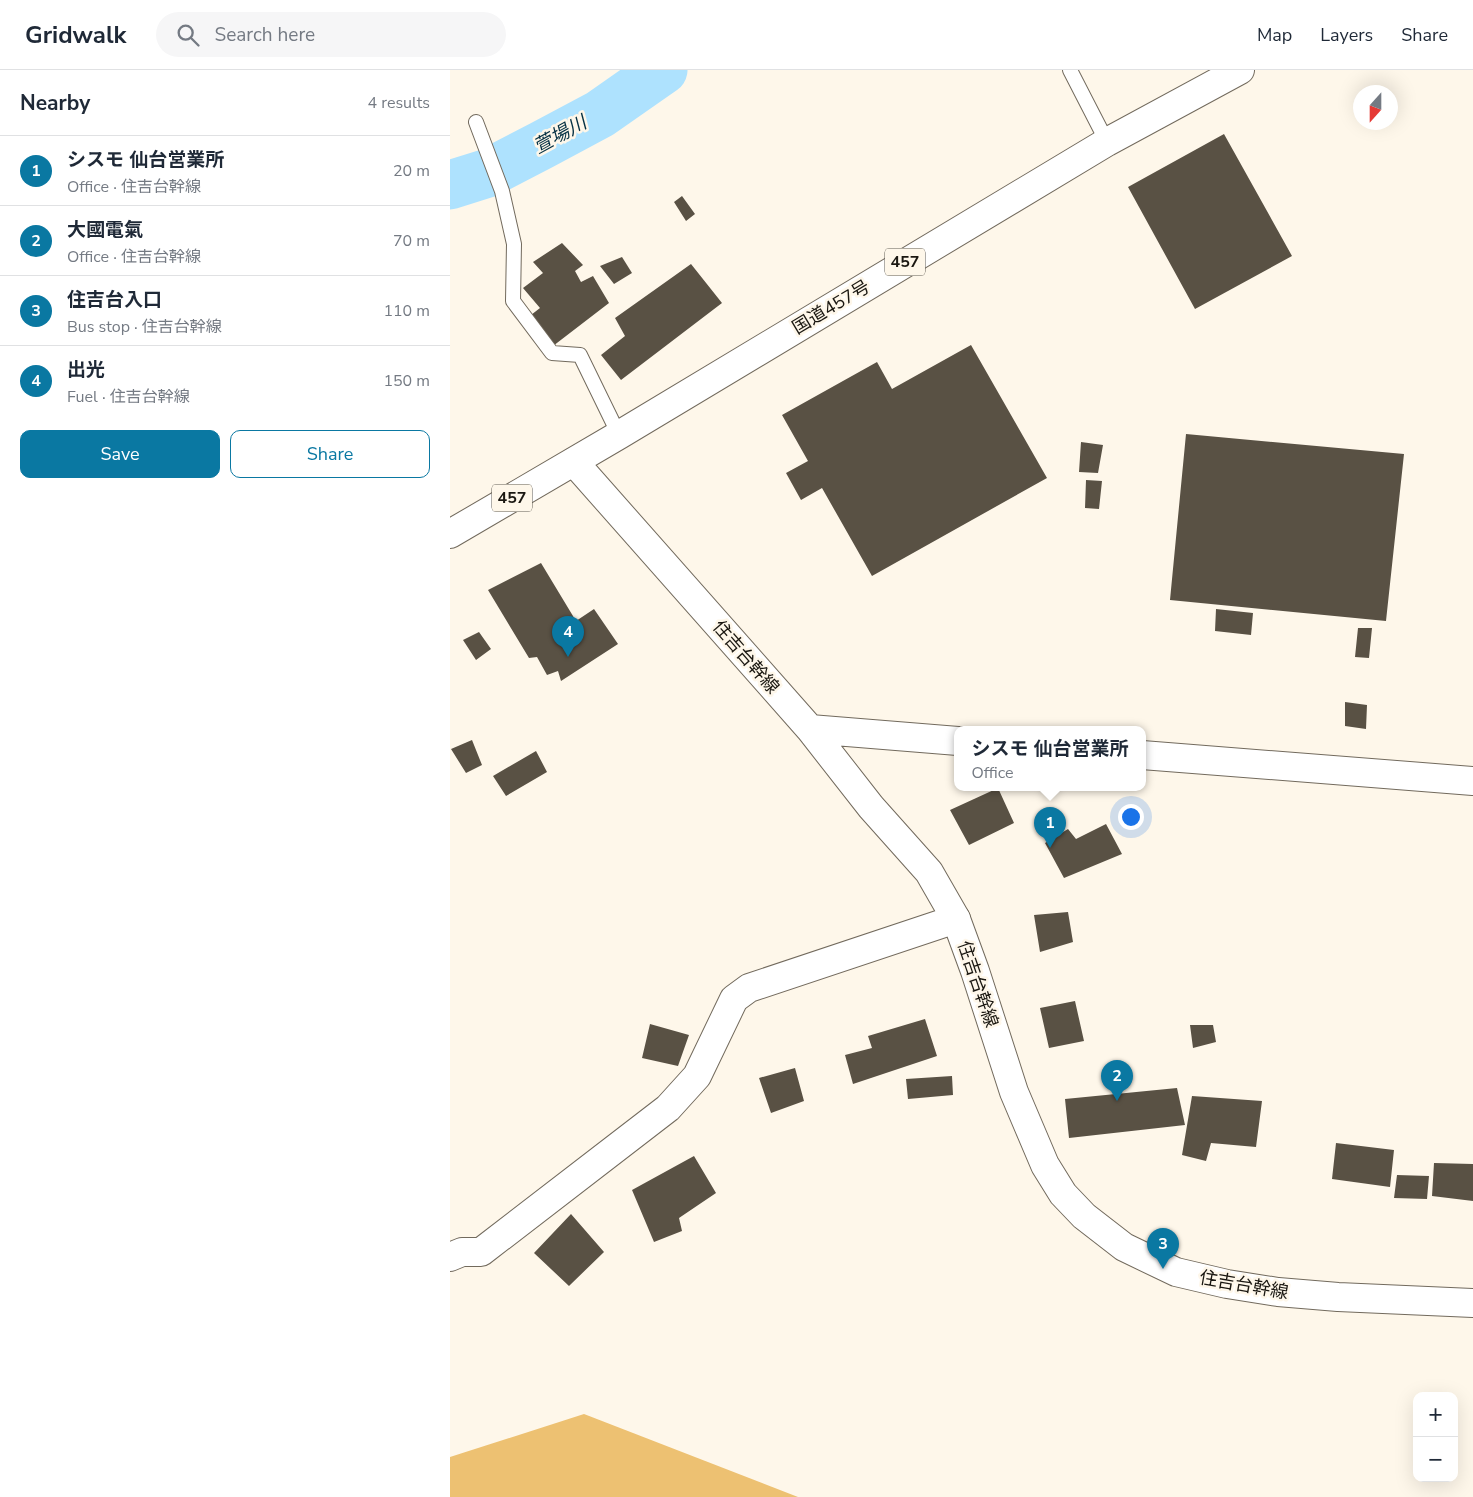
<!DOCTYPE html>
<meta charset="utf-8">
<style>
body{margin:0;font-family:"Nunito Sans","Noto Sans JP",sans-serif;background:#f6f6f7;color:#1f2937}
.controls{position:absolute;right:15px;bottom:15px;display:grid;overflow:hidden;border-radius:10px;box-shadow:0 5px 20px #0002}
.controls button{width:45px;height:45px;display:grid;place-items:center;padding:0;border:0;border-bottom:1px solid #e0e1e3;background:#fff;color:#1f2937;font:25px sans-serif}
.compass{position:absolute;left:903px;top:15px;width:45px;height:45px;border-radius:50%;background:#fff;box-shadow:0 5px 20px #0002;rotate:201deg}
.you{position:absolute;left:680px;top:746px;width:18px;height:18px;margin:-12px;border:4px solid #fff;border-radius:50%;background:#1a73e8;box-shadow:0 0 0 8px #1a73e833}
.badge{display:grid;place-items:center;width:32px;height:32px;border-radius:50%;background:#0a78a2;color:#fff;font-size:16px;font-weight:700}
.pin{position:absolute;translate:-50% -41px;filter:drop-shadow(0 1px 2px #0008)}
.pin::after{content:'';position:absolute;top:26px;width:18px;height:15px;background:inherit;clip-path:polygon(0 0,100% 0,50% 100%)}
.popup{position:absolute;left:504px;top:656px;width:192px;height:65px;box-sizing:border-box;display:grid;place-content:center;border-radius:10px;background:#fff;filter:drop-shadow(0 1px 4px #0005);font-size:16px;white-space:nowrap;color:#747a83}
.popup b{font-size:19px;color:#1f2937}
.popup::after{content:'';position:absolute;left:50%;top:100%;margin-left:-10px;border:10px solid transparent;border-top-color:#fff}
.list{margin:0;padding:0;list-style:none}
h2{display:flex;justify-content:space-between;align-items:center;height:65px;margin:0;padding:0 20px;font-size:21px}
h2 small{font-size:16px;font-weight:400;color:#747a83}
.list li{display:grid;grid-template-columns:32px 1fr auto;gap:15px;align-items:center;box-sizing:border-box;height:70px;padding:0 20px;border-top:1px solid #e0e1e3}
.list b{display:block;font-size:19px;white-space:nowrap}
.list p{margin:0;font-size:16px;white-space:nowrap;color:#747a83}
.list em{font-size:16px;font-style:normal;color:#747a83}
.actions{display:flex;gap:10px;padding:15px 20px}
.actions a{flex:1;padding:11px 0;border:1px solid #0a78a2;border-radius:10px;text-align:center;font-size:18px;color:#0a78a2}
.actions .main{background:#0a78a2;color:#fff}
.icon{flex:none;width:28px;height:28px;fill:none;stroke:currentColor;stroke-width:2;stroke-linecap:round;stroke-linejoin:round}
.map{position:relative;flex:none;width:1023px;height:1427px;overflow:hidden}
header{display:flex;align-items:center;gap:30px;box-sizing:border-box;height:70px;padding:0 25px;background:#fff;border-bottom:1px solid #e0e1e3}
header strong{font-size:24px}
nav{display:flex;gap:28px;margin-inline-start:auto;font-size:18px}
.search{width:350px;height:45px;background:#f6f6f7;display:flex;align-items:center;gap:12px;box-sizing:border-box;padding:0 18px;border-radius:28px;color:#747a83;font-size:19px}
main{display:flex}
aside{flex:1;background:#fff}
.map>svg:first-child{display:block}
</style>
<header>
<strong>Gridwalk</strong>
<div class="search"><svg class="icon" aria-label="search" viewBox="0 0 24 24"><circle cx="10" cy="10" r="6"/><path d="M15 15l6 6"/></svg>Search here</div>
<nav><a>Map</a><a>Layers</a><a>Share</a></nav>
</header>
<main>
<aside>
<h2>Nearby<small>4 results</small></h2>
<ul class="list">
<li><span class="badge">1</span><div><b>シスモ 仙台営業所</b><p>Office · 住吉台幹線</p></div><em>20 m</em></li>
<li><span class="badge">2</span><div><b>大國電氣</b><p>Office · 住吉台幹線</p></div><em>70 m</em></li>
<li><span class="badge">3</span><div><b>住吉台入口</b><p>Bus stop · 住吉台幹線</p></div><em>110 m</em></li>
<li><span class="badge">4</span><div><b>出光</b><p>Fuel · 住吉台幹線</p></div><em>150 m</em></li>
</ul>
<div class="actions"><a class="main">Save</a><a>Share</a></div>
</aside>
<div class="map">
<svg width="1023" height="1427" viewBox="0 0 1023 1427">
<rect width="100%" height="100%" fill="#fef7ea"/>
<path fill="#edc172" d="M134 1344 348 1427H0V1387Z"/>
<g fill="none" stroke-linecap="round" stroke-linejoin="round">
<path stroke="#aee2fe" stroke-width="49" d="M0 115 38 103 92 75 150 44 213 0"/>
</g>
<path fill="#595144" d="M774 64 842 186 745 239 678 117Z
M232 126 245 144 236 151 224 132Z
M112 173 133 195 125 201 131 212 143 206 159 233 103 276 81 245 90 238 73 218 93 203 83 192Z
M172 187 182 203 164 214 150 196Z
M241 194 272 233 171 310 151 285 175 266 165 248Z
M521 275 597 408 422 506 372 418 351 430 336 403 358 391 332 345 427 292 442 319Z
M736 364 954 384 936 551 720 530Z
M631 372 653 375 648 403 629 402Z
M636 410 652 411 649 439 635 438Z
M91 493 126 551 144 539 168 574 111 611 108 601 97 605 87 587 79 588 38 520Z
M766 539 803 543 801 565 765 561Z
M908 558H922L919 588 905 587Z
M29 562 41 579 26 590 13 570Z
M895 632 917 635 916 659 895 656Z
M22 670 32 695 16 703 1 679Z
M86 681 97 702 56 726 43 706Z
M548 718 564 753 519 775 500 740Z
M656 754 672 784 614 808 595 773 618 759 626 769Z
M618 842 623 872 590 882 584 845Z
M625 931 634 971 599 978 590 938Z
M475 949 487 986 403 1014 395 985 422 978 418 966Z
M200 954 239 965 228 996 192 988Z
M740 955H763L766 972 743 978Z
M345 998 354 1031 321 1043 309 1008Z
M502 1006 503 1025 458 1029 456 1009Z
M727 1018 735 1055 619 1068 615 1029Z
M742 1026 812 1031 806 1077 761 1073 756 1091 732 1085Z
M886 1073 944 1080 940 1117 882 1109Z
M244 1086 266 1123 229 1148 232 1161 204 1172 182 1120Z
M984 1093 1023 1094V1131L982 1126Z
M947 1105 979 1106 977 1129 944 1128Z
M121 1144 154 1182 119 1216 84 1183Z"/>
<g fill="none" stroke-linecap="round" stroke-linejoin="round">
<defs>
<path id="lane" d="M620 0 657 72
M26 52 52 121 64 174 63 231 102 283 130 285 169 365"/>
<path id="street" d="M0 1187 12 1182H31L218 1038 247 1006 284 929 299 918 506 849"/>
<path id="secondary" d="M124 392 360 659 421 737 479 802 506 849 525 901 564 1022 595 1095 613 1124 634 1146 674 1177 726 1202 777 1214 828 1222 888 1227 1023 1233
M360 659 508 671
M692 685 1023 711"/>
<path id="highway" d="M0 464 169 365 657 72 790 0"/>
</defs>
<use href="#lane" stroke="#726a5d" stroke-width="16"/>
<use href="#street" stroke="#726a5d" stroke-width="30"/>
<use href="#secondary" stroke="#726a5d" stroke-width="30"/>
<use href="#highway" stroke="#726a5d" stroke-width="30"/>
<use href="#lane" stroke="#fff" stroke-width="14"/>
<use href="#street" stroke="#fff" stroke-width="28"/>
<use href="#secondary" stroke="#fff" stroke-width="28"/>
<use href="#highway" stroke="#fff" stroke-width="28"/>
</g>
<g text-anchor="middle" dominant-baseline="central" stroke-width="5" stroke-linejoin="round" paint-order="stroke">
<g fill="#fef7ea" stroke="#5e5a52" stroke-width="1">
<rect x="435" y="178.5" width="40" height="27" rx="4"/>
<rect x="42" y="414.5" width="40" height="27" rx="4"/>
</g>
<g font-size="16" font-weight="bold" fill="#1a1711">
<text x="455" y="192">457</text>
<text x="62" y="428">457</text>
</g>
<g font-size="18" fill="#1a1711" stroke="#fef7ea">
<text transform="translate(381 237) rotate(-31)">国道457号</text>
<text transform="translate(296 587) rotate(49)">住吉台幹線</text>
<text transform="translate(528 914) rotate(71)">住吉台幹線</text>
<text transform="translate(794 1215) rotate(10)">住吉台幹線</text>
</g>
<g font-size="19" font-style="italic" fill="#043043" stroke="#fef7ea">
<text transform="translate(110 65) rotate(-29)">萱場川</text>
</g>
</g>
</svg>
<div class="controls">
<button>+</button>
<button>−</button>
</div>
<svg class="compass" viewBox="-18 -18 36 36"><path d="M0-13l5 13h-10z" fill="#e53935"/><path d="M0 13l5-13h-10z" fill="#747a83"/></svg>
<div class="you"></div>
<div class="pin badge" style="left:600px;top:778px">1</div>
<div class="popup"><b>シスモ 仙台営業所</b>Office</div>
<div class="pin badge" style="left:667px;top:1031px">2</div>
<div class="pin badge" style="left:713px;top:1199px">3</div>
<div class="pin badge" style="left:118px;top:587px">4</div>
</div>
</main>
